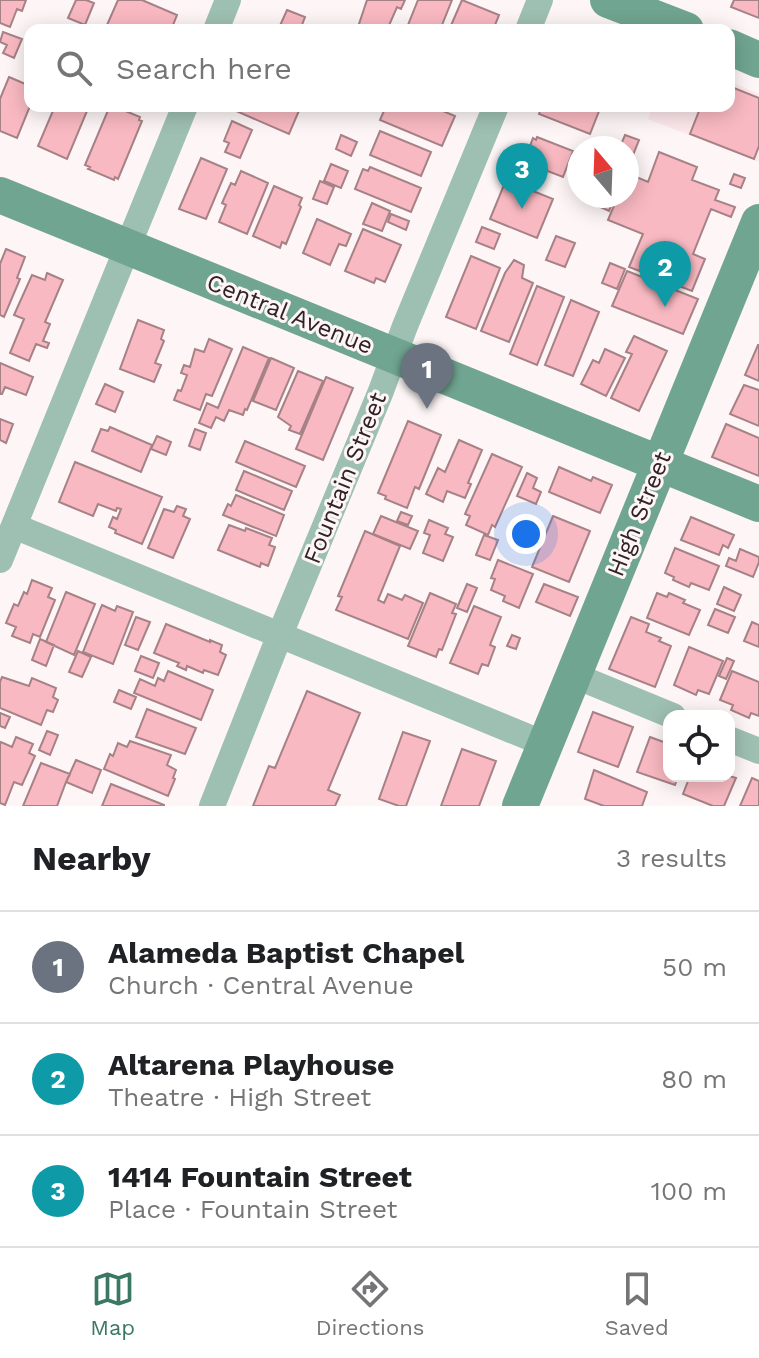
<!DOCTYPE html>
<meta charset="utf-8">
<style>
body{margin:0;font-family:"Work Sans",sans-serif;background:#f2f2f2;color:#202124}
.controls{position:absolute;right:24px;bottom:24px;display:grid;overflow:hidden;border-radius:16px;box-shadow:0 4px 20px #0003}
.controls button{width:72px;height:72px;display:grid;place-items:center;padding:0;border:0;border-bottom:2px solid #e0e0e0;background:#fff;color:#202124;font:40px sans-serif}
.compass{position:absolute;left:567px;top:136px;width:72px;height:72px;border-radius:50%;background:#fff;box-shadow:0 4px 20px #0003;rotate:341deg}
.you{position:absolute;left:526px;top:534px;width:28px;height:28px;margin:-20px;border:6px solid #fff;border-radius:50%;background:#1a73e8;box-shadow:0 0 0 12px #1a73e833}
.badge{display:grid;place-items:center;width:52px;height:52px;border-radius:50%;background:#3b7863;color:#fff;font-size:26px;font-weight:700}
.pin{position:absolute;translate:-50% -66px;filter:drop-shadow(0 2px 4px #0008)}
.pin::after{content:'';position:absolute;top:42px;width:28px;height:24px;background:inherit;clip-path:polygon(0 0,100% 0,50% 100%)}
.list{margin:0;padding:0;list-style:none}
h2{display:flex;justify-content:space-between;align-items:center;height:104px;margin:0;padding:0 32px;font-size:34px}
h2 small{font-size:26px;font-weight:400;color:#757577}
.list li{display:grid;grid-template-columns:52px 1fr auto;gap:24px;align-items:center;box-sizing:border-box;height:112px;padding:0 32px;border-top:2px solid #e0e0e0}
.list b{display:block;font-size:30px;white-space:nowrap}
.list p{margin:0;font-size:26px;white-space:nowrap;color:#757577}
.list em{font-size:26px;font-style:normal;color:#757577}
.icon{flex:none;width:44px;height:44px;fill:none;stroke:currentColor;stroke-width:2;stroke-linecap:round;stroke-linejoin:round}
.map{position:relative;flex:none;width:759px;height:806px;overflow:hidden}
.search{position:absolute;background:#fff;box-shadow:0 4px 20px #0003;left:24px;right:24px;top:24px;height:88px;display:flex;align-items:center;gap:20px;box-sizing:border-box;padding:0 28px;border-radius:16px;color:#757577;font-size:30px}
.sheet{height:440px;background:#fff}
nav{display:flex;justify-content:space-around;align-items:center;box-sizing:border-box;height:112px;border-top:2px solid #e0e0e0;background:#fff;font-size:22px;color:#757577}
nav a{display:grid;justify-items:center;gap:4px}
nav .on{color:#3b7863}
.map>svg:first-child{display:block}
</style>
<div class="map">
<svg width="759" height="806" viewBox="0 0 759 806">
<rect width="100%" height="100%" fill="#fdf5f6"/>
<path fill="#fde8eb" d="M729 81 759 94V162L648 119 653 106H729Z"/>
<path fill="#f9b9c2" stroke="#a68186" stroke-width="2" d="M0 0H26L22 11 17 9 10 27 0 23Z
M76 0H86L94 3 85 25 68 18Z
M118 0H142L177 15 171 30H119L107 25Z
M367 0H405L401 9 397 7 387 30H357Z
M418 0H452L440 30H406Z
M462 0 499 15 493 30H449Z
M734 0H759V18L731 7Z
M287 10 305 17 300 30H278Z
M3 32 22 39 14 58 3 53 7 45 0 42Z
M9 77 30 86V106L17 138 0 131V99Z
M729 86 759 98V146L754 159 690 134 701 106H729Z
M55 106H78V107L87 111 67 159 38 146Z
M236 106H301L289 134 234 110Z
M386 106H431L455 116 442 146 380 120Z
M542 106H601L590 134 539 114Z
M116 107 140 117 139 120 142 121 118 179 115 177 114 180 88 169 90 167 85 165 109 108 115 110Z
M232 121 252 130 240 158 225 152 229 143 224 141Z
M380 131 431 152 421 176 370 155Z
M341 135 357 142 351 156 336 149Z
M625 135 639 140 627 170V148H616L617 146 620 147Z
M537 137 573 151 563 177 524 162 533 138 536 140Z
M659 152 697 167 692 180 719 190 715 200 735 207 731 217 711 209 693 254 705 259 692 291 629 267 643 234 608 220 618 196H627V173L648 182Z
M201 158 227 169 206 219 179 209Z
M331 164 348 171 341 188 324 181Z
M370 167 421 188 411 212 355 189 363 169 368 171Z
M241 171 268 183 247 234 219 222 226 205 222 203 231 183 235 185Z
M734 174 745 178 741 188 730 184Z
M506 180 553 199 537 238 490 219Z
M320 181 334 187 327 204 313 199Z
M274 186 302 198 299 205 301 207 286 244 282 242 280 248 253 236Z
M602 196H615L609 211 598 206Z
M372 203 390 211 382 231 363 224Z
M391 214 409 221 406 230 388 222Z
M317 219 351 234 346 246 339 244 330 265 303 253Z
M482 227 500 234 494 249 476 242Z
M363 229 401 245 385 282 376 278 374 283 345 271Z
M556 236 575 243 565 267 546 260Z
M6 249 25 257 17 278 20 279 4 317 0 315V264Z
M471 256 500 268 476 329 446 317Z
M514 260 524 265 522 278 533 283 509 342 481 331 505 273Z
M610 263 625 269 617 289 602 283Z
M627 271 698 299 683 334 612 306Z
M47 273 63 280 45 322 50 324 43 341 49 343 47 348 36 344 29 361 10 353 24 319 14 315 32 275 45 280Z
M537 286 564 297 537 365 510 354Z
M571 300 599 312 573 376 545 365Z
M138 320 164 330 161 339 164 341 155 363 161 365 154 382 120 369Z
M634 336 667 351 639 411 611 398 632 354 626 352Z
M209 339 232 349 212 396 206 394 200 410 174 400 178 390 181 391 187 375 181 373 184 365 190 367 195 349 204 352Z
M758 345H759V381L745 375Z
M243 347 269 358 247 410 245 409 243 415 229 410 224 421 216 417 211 428 199 423 207 403 218 408Z
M605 349 625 358 606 396 581 384 593 360 599 363Z
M271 358 294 368 276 410 253 401Z
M0 363 33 377 26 395 5 387 2 394H0Z
M298 371 323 381 300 434 289 430 291 426 278 417Z
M326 377 353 388 323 460 296 449Z
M105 384 123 392 115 412 96 404Z
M744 385 759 390V426L730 414Z
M0 419 13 424 6 443 0 440Z
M408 421 441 435 419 489 415 487 407 508 385 499 386 496 378 493Z
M726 424 759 438V476L712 457Z
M110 427 152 445 141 472 92 451 101 429 108 431Z
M195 429 206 433 200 450 189 446Z
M157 436 171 442 166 455 151 449Z
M459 440 482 450 468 483 471 484 465 498 447 491 443 502 426 494 438 468 445 472Z
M245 441 305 466 296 487 236 462Z
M492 454 522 467 495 527 492 525 488 535 466 525 470 516 465 514Z
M75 462 162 497 142 544 115 533 116 530 109 527 113 517 117 519 121 509 117 508 116 511 98 504 93 516 59 502Z
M559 467 591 481 593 477 612 485 600 513 549 492Z
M244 471 292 491 284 510 236 490Z
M527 473 537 478 533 488 541 492 536 504 517 496Z
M236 495 284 515 276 536 223 515 228 504 231 506Z
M177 506 186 509 183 516 190 519 173 558 148 548 164 509 174 512Z
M401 512 412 516 408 525 397 521Z
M381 516 418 531 410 549 373 534Z
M553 516 590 531 569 582 532 567Z
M691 517 734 535 728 548 723 545 719 555 681 540Z
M429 520 448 528 445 534 453 537 443 561 423 553 430 535 424 533Z
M229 525 245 531 246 528 272 538 269 545 275 547 268 566 261 563 260 567 218 550Z
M365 531 400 546 378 600 384 603 388 594 402 600 405 595 423 603 408 639 336 610 342 597 338 596Z
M484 535 498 540 490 560 476 555Z
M675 548 719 566 709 590 691 583 689 587 673 580 674 577 665 573Z
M740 549 759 557V562L753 577 726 566 729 558 736 561Z
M498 560 533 574 519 608 503 601 505 596 491 590 495 579 491 578Z
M32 580 52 588 48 597 55 600 40 637 33 634 30 643 12 636 16 627 6 623 14 604 18 606 24 592 27 594Z
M467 584 477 588 467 612 457 608Z
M544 584 578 597 570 616 536 602Z
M724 587 741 595 734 611 717 604Z
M66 592 95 604 74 655 46 642Z
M430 593 456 604 452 613 456 614 442 650 439 649 436 657 408 646Z
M657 593 667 597 669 593 685 600 683 603 700 610 689 635 647 618Z
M102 605 115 611 117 606 133 612 113 664 83 652Z
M474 606 501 617 490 645 495 647 488 666 482 664 478 674 450 663Z
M715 609 735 617 728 633 708 625Z
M136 617 150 622 138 650 125 645Z
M631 617 649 624 646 632 661 638 659 641 671 646 655 687 609 669Z
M752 622 759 625V647L744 641Z
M166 624 210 642V640L222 645 220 652 226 655 218 675 204 670 203 673 187 666 186 670 177 666 179 663 154 653Z
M512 635 520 638 516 649 507 646Z
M40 639 54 645 46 666 32 660Z
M689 647 723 661 709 694 698 690 696 695 674 685Z
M78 651 91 657 82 677 69 672Z
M141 656 159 663 153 678 135 671Z
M727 658 734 661 726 679 719 676Z
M168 671 213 690 201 720 134 693 140 679 155 686 158 678 164 681Z
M732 671 759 682V716L751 713 749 718 731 710 733 705 720 700Z
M2 677 29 686 32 678 56 688 53 697 58 700 53 712 47 710 41 725 0 708V682Z
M119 690 136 697 131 709 114 702Z
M307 691 360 713 328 790 340 795 335 806H253L269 766 275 768Z
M147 709 196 728 185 754 136 737Z
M593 712 633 727 618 767 578 752Z
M0 713 10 717 5 728 0 726Z
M47 731 58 735 50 755 39 750Z
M403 732 430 741 406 806H399L379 799Z
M16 737 33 744 29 753 35 756 22 785 14 782 5 805 0 803V744L1 742 12 747Z
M650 737 669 744V776H678L675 785 637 772Z
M130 741 171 755 167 765 176 770 173 778 175 779 168 796 104 769 110 754 113 756 118 743 127 747Z
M462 749 496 761 479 806H441Z
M76 760 101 770 92 793 66 782Z
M41 763 70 774 66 782 57 806H23Z
M594 770 647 792 642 806H604L585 799Z
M690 776H729L736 778 724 806H713L683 794Z
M752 778 759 781V806H740Z
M111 784 164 805V806H102Z"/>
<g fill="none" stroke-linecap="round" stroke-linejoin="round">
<path stroke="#9ec0b2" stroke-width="26" d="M216 30 228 0
M528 30 540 0
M14 526 545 744
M0 560 185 106
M573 675 673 716
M729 739 759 751
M212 806 279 637 381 391 405 326 496 106"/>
<path stroke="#70a591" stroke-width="36" d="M608 0 686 30
M729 47 759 60
M0 195 759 504
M520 806 759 222"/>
</g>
<g text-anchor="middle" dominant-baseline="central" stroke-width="6" stroke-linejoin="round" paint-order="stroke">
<g font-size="24" fill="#312225" stroke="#fdf5f6">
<text transform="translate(290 314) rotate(22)">Central Avenue</text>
<text transform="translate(345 478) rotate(-68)">Fountain Street</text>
<text transform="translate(639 514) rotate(-68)">High Street</text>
</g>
</g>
</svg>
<div class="controls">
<button><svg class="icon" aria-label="locate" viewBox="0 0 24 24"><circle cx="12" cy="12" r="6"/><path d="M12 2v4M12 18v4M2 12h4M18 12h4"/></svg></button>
</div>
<svg class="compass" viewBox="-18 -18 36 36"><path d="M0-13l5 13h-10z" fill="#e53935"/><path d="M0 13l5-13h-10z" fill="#757577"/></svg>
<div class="you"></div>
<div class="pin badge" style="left:427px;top:409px;background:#6b7280">1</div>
<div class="pin badge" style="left:665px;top:307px;background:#0f9aa8">2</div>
<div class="pin badge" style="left:522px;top:209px;background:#0f9aa8">3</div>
<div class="search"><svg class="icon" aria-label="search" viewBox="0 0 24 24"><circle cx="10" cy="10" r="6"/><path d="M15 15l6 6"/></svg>Search here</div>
</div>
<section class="sheet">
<h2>Nearby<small>3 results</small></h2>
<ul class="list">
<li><span class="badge" style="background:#6b7280">1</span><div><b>Alameda Baptist Chapel</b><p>Church · Central Avenue</p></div><em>50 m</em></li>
<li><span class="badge" style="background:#0f9aa8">2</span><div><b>Altarena Playhouse</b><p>Theatre · High Street</p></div><em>80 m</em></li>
<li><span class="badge" style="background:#0f9aa8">3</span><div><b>1414 Fountain Street</b><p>Place · Fountain Street</p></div><em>100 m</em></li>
</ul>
</section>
<nav>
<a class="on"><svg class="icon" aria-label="map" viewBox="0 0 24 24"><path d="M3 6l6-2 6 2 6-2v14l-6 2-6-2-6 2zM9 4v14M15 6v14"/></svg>Map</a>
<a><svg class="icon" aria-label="directions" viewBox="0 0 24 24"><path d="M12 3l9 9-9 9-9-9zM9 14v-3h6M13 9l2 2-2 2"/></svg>Directions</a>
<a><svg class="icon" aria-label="saved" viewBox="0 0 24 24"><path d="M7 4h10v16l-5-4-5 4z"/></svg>Saved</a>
</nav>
